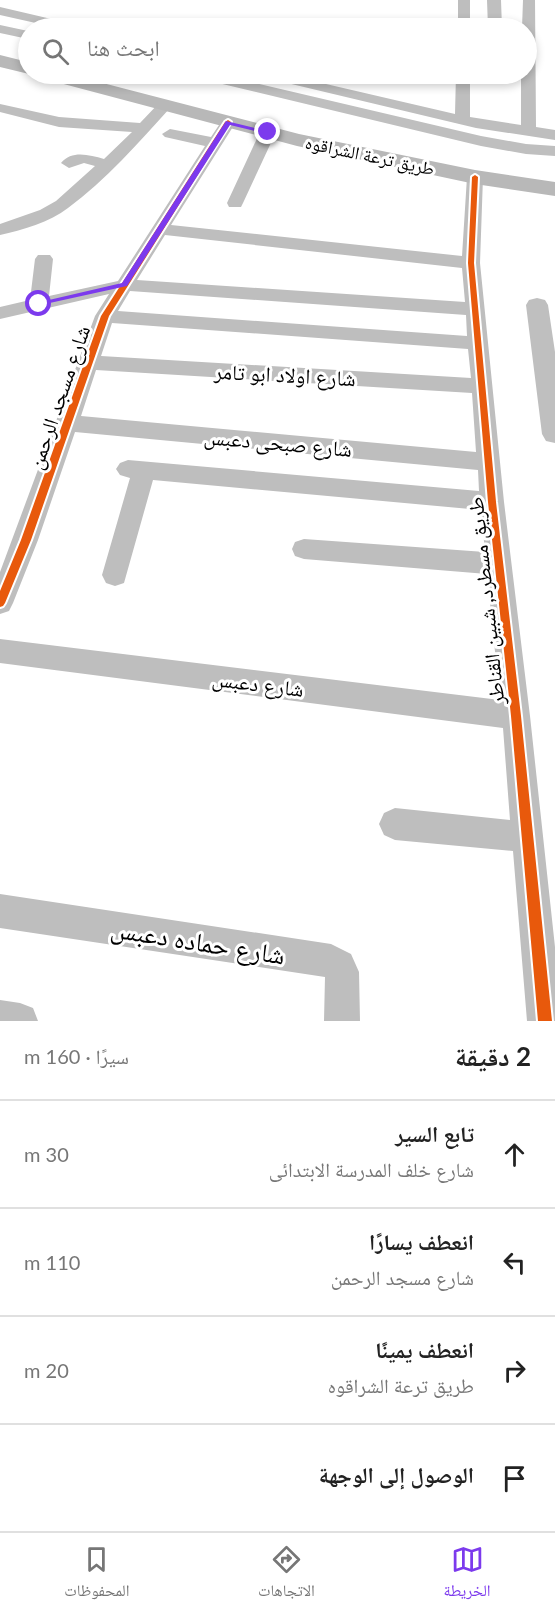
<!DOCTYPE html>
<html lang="ar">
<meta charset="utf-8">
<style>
body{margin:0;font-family:Lato,"Noto Naskh Arabic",sans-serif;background:#f6f6f6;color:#222;direction:rtl}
.stop{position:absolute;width:18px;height:18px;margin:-14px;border:4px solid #7c3aed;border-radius:50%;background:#fff}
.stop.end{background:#7c3aed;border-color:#fff;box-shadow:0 2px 6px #0008}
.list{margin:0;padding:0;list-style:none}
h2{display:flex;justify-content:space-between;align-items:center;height:78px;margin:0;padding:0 24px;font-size:26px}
h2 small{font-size:20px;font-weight:400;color:#767676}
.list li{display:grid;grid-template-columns:39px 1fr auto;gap:18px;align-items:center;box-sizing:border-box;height:108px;padding:0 24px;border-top:2px solid #e0e0e0}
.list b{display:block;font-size:22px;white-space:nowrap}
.list p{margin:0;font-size:20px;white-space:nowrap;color:#767676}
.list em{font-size:20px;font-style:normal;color:#767676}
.icon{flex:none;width:33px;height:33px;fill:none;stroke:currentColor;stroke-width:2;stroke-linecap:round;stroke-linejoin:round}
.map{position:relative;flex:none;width:555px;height:1021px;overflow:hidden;direction:ltr}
.search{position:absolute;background:#fff;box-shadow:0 3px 9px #0003;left:18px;right:18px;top:18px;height:66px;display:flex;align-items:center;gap:15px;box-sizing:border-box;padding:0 21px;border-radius:33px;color:#767676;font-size:22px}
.sheet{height:510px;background:#fff}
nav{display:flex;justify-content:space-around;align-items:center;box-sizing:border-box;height:84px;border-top:2px solid #e0e0e0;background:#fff;font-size:16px;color:#767676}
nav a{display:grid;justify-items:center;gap:3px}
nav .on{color:#7c3aed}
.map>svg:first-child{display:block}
</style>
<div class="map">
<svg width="555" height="1021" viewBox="0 0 555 1021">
<rect width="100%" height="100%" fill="#fff"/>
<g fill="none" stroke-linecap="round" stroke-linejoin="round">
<path fill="#bfbfbf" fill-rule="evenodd" d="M487 0H501L502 28H488Z
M0 25 28 31V39L0 33Z
M191 74H217L481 136 526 144 555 146V156L526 154 481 146 193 77Z
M537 298 545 300 548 305 555 352V443L546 441 542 434 526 305 529 300Z"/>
<path fill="#bebebe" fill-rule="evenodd" d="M458 0H470V28H458Z
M523 0H535L536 127 555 130V140L476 128 262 77 260 74H283L455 114 456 74H470V117L521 125V74H526V28H522Z
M0 7 77 25 78 28H58L0 15Z
M165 101 170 102 172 105 170 108C139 142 105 181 68 208 50 222 22 230 0 235V224L40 210 56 201 95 166 84 163 69 168 61 163C72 150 89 155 104 159L132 132 59 127 0 112V104L59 117 140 123 160 102Z
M228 117 236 122 171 225 462 256 467 177 475 172 483 177 480 263 504 502 530 716 555 947V1021H527L513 851 395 840 384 835 379 824 384 813 395 808 510 820 503 728 0 663V639L500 700 487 574 304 559 295 556 292 549 295 542 304 539 485 552 481 510 153 480 124 583 115 586 106 583 102 575 130 478 120 475 116 469 120 463 128 460 479 491 478 470 75 432 38 540 13 603 9 611 0 614V572L95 316 109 294 0 319V307L30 300 35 259 38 255H50L53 259 49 296 118 281 205 146 165 137 162 134 170 129 211 137 223 119ZM165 235 462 268 465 302 137 280ZM130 291 466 315 467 336 118 311ZM112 323 468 349 471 378 101 356ZM96 370 472 393 476 452 81 416Z
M268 127 276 132 243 203 241 207H229L227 203 260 132Z
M0 894 331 944 351 954 359 972 360 1021H324L325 977 0 928Z
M0 1000 20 1003 33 1008 38 1021H0Z"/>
<path fill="#b8b8b8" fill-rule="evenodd" d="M0 55 28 62 29 74 0 67Z
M39 74H68L299 134 475 170 555 182V196L475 184 297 146 41 78Z"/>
<defs>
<path id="cycleway" d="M228 120 231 122 109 316 31 540 5 603 3 606 0 607V591L21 540 101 316 225 122Z
M475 175 478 177 474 263 496 502 521 716 552 1021H538L511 716 488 502 468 263 472 177Z"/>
</defs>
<use href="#cycleway" stroke="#fff" stroke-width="4"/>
<use href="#cycleway" fill="#e8590c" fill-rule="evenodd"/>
</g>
<path fill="#7c3aed" d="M226 121 271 132 268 134 230 125 127 286 36 306V303L122 283Z"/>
<g text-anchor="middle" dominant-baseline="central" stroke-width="6" stroke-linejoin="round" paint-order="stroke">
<g font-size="18" fill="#000" stroke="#fff">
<text transform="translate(370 155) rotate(12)">طريق ترعة الشراقوه</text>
</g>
<g font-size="21" fill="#000" stroke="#fff">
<text transform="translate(285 374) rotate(3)">شارع اولاد ابو تامر</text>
<text transform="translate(58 397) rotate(-71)">شارع مسجد الرحمن</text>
<text transform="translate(278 442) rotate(5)">شارع صبحى دعبس</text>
<text transform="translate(485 601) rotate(-96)">طريق مسطرد, شبين القناطر</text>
<text transform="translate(258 683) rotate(7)">شارع دعبس</text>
</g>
<g font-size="26" fill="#000" stroke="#fff">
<text transform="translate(198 941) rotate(9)">شارع حماده دعبس</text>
</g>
</g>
</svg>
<div class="stop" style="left:39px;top:304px"></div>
<div class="stop end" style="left:268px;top:132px"></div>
<div class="search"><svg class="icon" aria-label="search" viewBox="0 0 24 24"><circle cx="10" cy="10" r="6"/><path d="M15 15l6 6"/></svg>ابحث هنا</div>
</div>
<section class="sheet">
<h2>2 دقيقة<small>سيرًا · 160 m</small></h2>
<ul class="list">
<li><svg class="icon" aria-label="ahead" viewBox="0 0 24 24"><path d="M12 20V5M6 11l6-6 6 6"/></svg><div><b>تابع السير</b><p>شارع خلف المدرسة الابتدائى</p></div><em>30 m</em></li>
<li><svg class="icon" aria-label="left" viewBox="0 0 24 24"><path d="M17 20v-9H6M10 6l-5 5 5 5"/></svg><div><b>انعطف يسارًا</b><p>شارع مسجد الرحمن</p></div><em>110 m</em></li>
<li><svg class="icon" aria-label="right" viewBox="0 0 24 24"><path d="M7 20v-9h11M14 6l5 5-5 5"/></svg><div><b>انعطف يمينًا</b><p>طريق ترعة الشراقوه</p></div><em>20 m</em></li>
<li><svg class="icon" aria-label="arrive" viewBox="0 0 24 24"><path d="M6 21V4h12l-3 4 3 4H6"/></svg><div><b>الوصول إلى الوجهة</b></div></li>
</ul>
</section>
<nav>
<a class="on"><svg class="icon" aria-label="map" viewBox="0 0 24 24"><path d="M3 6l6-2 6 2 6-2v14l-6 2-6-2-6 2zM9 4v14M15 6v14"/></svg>الخريطة</a>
<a><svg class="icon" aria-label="directions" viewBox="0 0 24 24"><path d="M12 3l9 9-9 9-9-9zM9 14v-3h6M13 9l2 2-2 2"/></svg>الاتجاهات</a>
<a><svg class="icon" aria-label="saved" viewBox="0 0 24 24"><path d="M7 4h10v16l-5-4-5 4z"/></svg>المحفوظات</a>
</nav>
